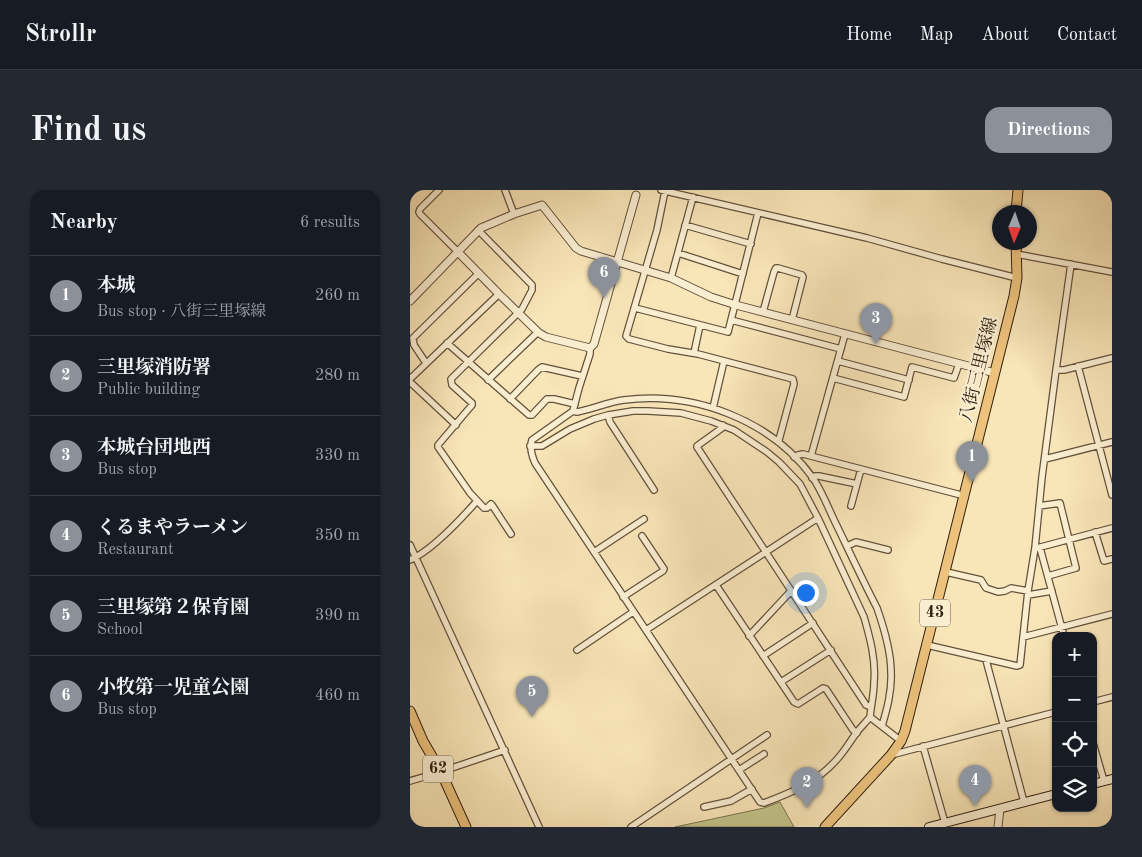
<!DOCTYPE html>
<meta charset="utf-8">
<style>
body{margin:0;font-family:"Old Standard TT","Noto Serif JP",serif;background:#242831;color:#f1f3f6}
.controls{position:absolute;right:15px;bottom:15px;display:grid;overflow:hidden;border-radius:10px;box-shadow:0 1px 4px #0004}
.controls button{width:45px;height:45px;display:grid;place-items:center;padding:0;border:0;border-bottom:1px solid #363941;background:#171b24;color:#f1f3f6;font:25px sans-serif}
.compass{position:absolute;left:582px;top:15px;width:45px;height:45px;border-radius:50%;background:#171b24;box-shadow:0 1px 4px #0004;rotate:182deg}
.you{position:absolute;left:395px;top:402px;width:18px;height:18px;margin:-12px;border:4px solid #fff;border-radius:50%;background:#1a73e8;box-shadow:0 0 0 8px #1a73e833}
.badge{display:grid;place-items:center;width:32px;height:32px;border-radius:50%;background:#8c9099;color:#fff;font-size:16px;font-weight:700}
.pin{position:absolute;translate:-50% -41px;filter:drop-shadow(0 1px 2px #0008)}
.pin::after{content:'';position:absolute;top:26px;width:18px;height:15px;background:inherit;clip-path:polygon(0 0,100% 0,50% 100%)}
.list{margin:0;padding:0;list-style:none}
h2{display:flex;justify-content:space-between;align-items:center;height:65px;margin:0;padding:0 20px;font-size:21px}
h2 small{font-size:16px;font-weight:400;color:#9ea1a6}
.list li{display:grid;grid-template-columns:32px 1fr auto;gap:15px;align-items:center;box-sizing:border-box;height:80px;padding:0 20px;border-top:1px solid #363941}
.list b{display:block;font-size:19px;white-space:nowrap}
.list p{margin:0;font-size:16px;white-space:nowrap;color:#9ea1a6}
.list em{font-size:16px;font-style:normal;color:#9ea1a6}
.icon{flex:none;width:28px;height:28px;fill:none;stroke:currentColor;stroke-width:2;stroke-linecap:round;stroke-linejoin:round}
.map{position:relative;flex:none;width:702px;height:637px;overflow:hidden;border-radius:15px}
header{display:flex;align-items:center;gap:30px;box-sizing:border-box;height:70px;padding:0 25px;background:#171b24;border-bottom:1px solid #363941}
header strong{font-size:24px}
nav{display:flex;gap:28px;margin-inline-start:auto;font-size:18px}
.intro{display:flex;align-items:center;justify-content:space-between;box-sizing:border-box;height:120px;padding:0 30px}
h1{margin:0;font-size:35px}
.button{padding:12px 22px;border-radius:15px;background:#8c9099;color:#fff;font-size:18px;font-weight:700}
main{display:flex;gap:30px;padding:0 30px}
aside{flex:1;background:#171b24;border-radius:15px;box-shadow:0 1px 4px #0004}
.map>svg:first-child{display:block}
</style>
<header>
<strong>Strollr</strong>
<nav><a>Home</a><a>Map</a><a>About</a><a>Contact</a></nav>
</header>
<div class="intro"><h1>Find us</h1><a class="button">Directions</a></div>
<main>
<aside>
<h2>Nearby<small>6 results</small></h2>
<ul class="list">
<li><span class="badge">1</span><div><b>本城</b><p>Bus stop · 八街三里塚線</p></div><em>260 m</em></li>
<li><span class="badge">2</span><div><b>三里塚消防署</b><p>Public building</p></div><em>280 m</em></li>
<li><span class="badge">3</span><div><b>本城台団地西</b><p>Bus stop</p></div><em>330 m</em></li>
<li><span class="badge">4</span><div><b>くるまやラーメン</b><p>Restaurant</p></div><em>350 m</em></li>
<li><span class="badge">5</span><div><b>三里塚第２保育園</b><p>School</p></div><em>390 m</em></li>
<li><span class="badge">6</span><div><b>小牧第一児童公園</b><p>Bus stop</p></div><em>460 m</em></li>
</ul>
</aside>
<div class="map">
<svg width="702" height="637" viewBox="0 0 702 637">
<rect width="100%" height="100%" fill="#f8e5b8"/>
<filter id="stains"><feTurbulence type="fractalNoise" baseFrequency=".004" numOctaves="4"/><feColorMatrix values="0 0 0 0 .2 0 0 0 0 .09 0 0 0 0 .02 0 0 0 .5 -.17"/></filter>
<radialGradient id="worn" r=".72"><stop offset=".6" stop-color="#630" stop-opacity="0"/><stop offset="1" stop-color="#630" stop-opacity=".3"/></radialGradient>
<path fill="#c3c38a" stroke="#7a724e" d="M370 612 384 637H265L354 618Z"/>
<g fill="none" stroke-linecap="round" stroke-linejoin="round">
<defs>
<path id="minor" d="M29 0 10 19 9 22 10 24 48 62
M95 0 104 24
M251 0 457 48 532 69 607 88
M255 1 247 40 216 146 219 149 258 159 288 164 383 189 384 194 369 250 368 252
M275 35 341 54
M68 40 122 95V100L112 119 41 189 42 195 62 213V215L28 255V257L60 303 74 318H77L81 314 82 315 101 344
M268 63 333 84
M606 64 702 82
M261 88 283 7
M225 118 318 142 348 23
M353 122 364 82 366 78H368L392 85 393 87 382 130
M321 130 431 159
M37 153 119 225H122L137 209H144L165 214
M180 158V164L169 198 163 221 122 250C119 258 122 266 125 273L350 612 354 613C383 602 408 592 429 567 436 559 441 550 447 542 451 537 456 532 460 527
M284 163 290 135
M428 171 499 190
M16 173 4 155 3 148 69 83
M668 176 702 305
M646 180H654L702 168
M423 188 494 207 502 177 544 188 549 174
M0 189 89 104
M78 190 128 142
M0 192 46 235
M100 209 128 180 132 177 172 186
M303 218 314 171
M163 221 167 222C183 219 198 212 214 210 284 201 361 230 403 288 413 303 419 320 427 336 440 363 453 391 467 418 474 438 481 461 481 482 482 501 477 519 472 536
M198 225 200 232 244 300
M313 235 312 238 287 256V257L456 515 461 517
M120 256H132L160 239 184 229 198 225 223 221H238L271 223 301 231 324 240 357 262 369 272 390 294 408 328 454 427C460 448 466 470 464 492 464 504 461 516 460 527L491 551
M401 266 435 144
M384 267 388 265 393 264 555 306
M635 269 702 252
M402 288 405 286H409L447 294
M441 316 451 279
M629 316 650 313 666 378 638 386
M685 342 694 371 702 369
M0 355 129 637
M437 356 446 352 478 360
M627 358 702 338
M630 358 654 446
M184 362 234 329
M0 370C21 361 51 329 67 311
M536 382 571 390 576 398 588 402 595 401 601 398 618 401
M306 395 384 512 388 514 413 498 416 499 443 540 447 543
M618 405 642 401
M213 407 253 381 254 379 232 346
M236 440 408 328
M339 446 381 401
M613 447 702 424
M517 455 607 476 610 475 618 401 625 358 632 287 646 180 661 74
M167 460 223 422
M353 466 403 433
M576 470 614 612
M371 492 421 460
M683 512 702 507
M683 553 694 591
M513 556 535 633
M481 565 646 522
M329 580 354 564
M0 591 27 583 95 560
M294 617 321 611 342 599
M221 637 357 545"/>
<path id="tertiary" d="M48 62 89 104 129 143 136 147 180 158 184 154 226 5
M0 111 71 38 104 24 132 15 166 58 171 61 261 88 301 107 326 115 585 183
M588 637 590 619"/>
<path id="secondary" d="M683 594 702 589
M519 637 646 604"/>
<path id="primary" d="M606 22 608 0
M0 521 13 551 31 582 56 637
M415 637 481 565 491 551 495 541 604 106 607 88 606 52"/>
</defs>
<use href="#minor" stroke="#63513b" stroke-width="8"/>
<use href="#tertiary" stroke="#63513b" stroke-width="9"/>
<use href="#secondary" stroke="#312011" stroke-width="10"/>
<use href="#primary" stroke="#312011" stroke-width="11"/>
<use href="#minor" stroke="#faeed1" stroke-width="5.5"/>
<use href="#tertiary" stroke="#faeed1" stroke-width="7"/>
<use href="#secondary" stroke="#faeed1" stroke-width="8"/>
<use href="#primary" stroke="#ecc27c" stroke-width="9"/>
</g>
<g text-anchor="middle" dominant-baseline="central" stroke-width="4.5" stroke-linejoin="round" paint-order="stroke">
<g fill="#faeed1" stroke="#6d5e4b" stroke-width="1">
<rect x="510" y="409.5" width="30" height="27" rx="4"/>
<rect x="13" y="565.5" width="30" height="27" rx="4"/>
</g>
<g font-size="16" font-weight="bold" fill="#312011">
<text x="525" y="423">43</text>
<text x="28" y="579">62</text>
</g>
<g font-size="18" fill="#312011" stroke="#faeed1">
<text transform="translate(569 180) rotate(-76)">八街三里塚線</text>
</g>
</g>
<rect width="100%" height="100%" filter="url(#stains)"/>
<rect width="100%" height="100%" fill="url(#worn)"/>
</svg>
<div class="controls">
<button>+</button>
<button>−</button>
<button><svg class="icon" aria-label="locate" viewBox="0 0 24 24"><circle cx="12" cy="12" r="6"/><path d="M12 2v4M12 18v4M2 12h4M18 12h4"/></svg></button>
<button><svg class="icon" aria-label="layers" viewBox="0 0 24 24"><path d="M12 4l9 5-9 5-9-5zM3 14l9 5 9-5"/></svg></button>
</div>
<svg class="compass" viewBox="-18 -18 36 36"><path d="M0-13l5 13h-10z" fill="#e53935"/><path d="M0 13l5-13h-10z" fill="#9ea1a6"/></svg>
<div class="you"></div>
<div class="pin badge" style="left:562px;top:292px">1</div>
<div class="pin badge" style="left:397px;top:618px">2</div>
<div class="pin badge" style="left:466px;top:154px">3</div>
<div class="pin badge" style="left:565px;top:616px">4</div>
<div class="pin badge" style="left:122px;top:527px">5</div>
<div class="pin badge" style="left:194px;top:108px">6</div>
</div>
</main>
